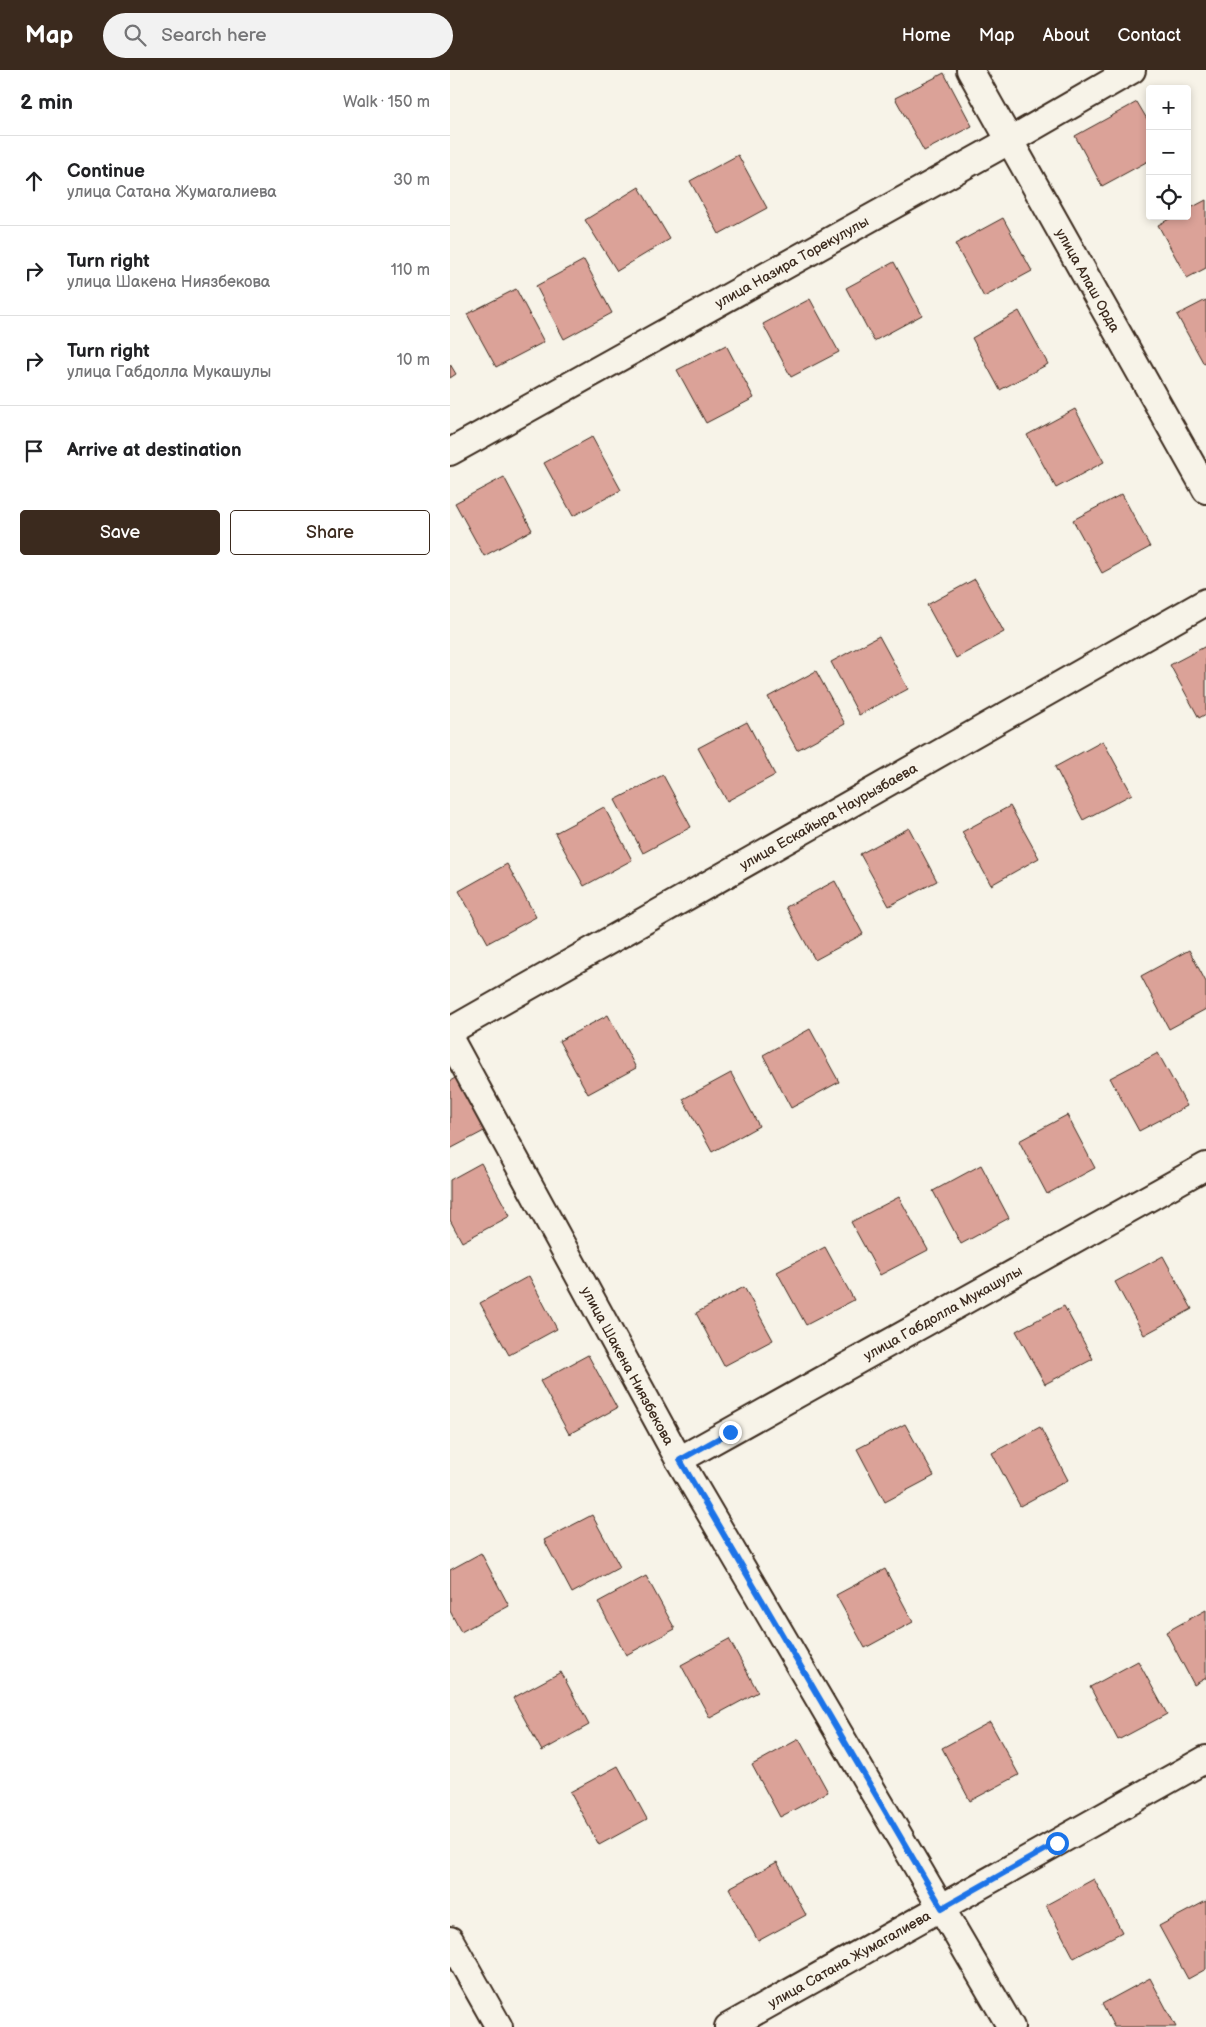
<!DOCTYPE html>
<meta charset="utf-8">
<style>
body{margin:0;font-family:"Balsamiq Sans",sans-serif;background:#f2f2f2;color:#202124}
.controls{position:absolute;right:15px;top:15px;display:grid;overflow:hidden;border-radius:5px;box-shadow:0 2px 8px #0003}
.controls button{width:45px;height:45px;display:grid;place-items:center;padding:0;border:0;border-bottom:1px solid #e0e0e0;background:#fff;color:#202124;font:25px sans-serif}
.stop{position:absolute;width:15px;height:15px;margin:-11px;border:4px solid #1a73e8;border-radius:50%;background:#fff}
.stop.end{background:#1a73e8;border-color:#fff;box-shadow:0 1px 5px #0008}
.list{margin:0;padding:0;list-style:none}
h2{display:flex;justify-content:space-between;align-items:center;height:65px;margin:0;padding:0 20px;font-size:21px}
h2 small{font-size:16px;font-weight:400;color:#757577}
.list li{display:grid;grid-template-columns:32px 1fr auto;gap:15px;align-items:center;box-sizing:border-box;height:90px;padding:0 20px;border-top:1px solid #e0e0e0}
.list b{display:block;font-size:19px;white-space:nowrap}
.list p{margin:0;font-size:16px;white-space:nowrap;color:#757577}
.list em{font-size:16px;font-style:normal;color:#757577}
.actions{display:flex;gap:10px;padding:15px 20px}
.actions a{flex:1;padding:11px 0;border:1px solid #3b2a1e;border-radius:5px;text-align:center;font-size:18px;color:#3b2a1e}
.actions .main{background:#3b2a1e;color:#fff}
.icon{flex:none;width:28px;height:28px;fill:none;stroke:currentColor;stroke-width:2;stroke-linecap:round;stroke-linejoin:round}
.map{position:relative;flex:none;width:756px;height:1957px;overflow:hidden}
header{display:flex;align-items:center;gap:30px;box-sizing:border-box;height:70px;padding:0 25px;background:#3b2a1e;color:#fff}
header strong{font-size:24px}
nav{display:flex;gap:28px;margin-inline-start:auto;font-size:18px}
.search{width:350px;height:45px;background:#f2f2f2;display:flex;align-items:center;gap:12px;box-sizing:border-box;padding:0 18px;border-radius:28px;color:#757577;font-size:19px}
main{display:flex}
aside{flex:1;background:#fff}
.map>svg:first-child{display:block}
</style>
<header>
<strong>Map</strong>
<div class="search"><svg class="icon" aria-label="search" viewBox="0 0 24 24"><circle cx="10" cy="10" r="6"/><path d="M15 15l6 6"/></svg>Search here</div>
<nav><a>Home</a><a>Map</a><a>About</a><a>Contact</a></nav>
</header>
<main>
<aside>
<h2>2 min<small>Walk · 150 m</small></h2>
<ul class="list">
<li><svg class="icon" aria-label="ahead" viewBox="0 0 24 24"><path d="M12 20V5M6 11l6-6 6 6"/></svg><div><b>Continue</b><p>улица Сатана Жумагалиева</p></div><em>30 m</em></li>
<li><svg class="icon" aria-label="right" viewBox="0 0 24 24"><path d="M7 20v-9h11M14 6l5 5-5 5"/></svg><div><b>Turn right</b><p>улица Шакена Ниязбекова</p></div><em>110 m</em></li>
<li><svg class="icon" aria-label="right" viewBox="0 0 24 24"><path d="M7 20v-9h11M14 6l5 5-5 5"/></svg><div><b>Turn right</b><p>улица Габдолла Мукашулы</p></div><em>10 m</em></li>
<li><svg class="icon" aria-label="arrive" viewBox="0 0 24 24"><path d="M6 21V4h12l-3 4 3 4H6"/></svg><div><b>Arrive at destination</b></div></li>
</ul>
<div class="actions"><a class="main">Save</a><a>Share</a></div>
</aside>
<div class="map">
<svg width="756" height="1957" viewBox="0 0 756 1957">
<rect width="100%" height="100%" fill="#f7f3e8"/>
<filter id="ink" filterUnits="userSpaceOnUse"><feTurbulence type="fractalNoise" baseFrequency=".02" numOctaves="2"/><feDisplacementMap in="SourceGraphic" scale="10" xChannelSelector="R" yChannelSelector="G"/><feConvolveMatrix kernelMatrix="1 2 1 2 8 2 1 2 1" color-interpolation-filters="sRGB"/></filter>
<g filter="url(#ink)">
<path fill="#dba298" stroke="#3b2a1e" d="M494 3 522 56 474 81 445 28Z
M687 32 700 54V90L652 116 625 66Z
M288 85 317 138 269 164 240 111Z
M189 117 220 169 167 201 135 150Z
M756 130V198L737 208 708 155 725 146H737V140Z
M553 148 582 201 534 227 505 174Z
M134 190 162 243 114 269 86 216Z
M444 192 472 245 424 271 396 218Z
M66 219 94 272 46 297 17 244Z
M360 229 389 282 341 307 313 254Z
M756 230V293L754 294 727 245Z
M569 241 598 294 550 320 522 268Z
M276 275 304 328 256 353 227 300Z
M0 294 6 304 0 308Z
M625 339 654 392 606 418 577 365Z
M142 367 171 420 123 446 94 393Z
M54 407 82 460 34 486 5 433Z
M672 424 700 477 652 503 623 450Z
M525 509 554 562 506 588 477 535Z
M429 566 458 619 409 645 381 592Z
M756 576V644L749 648 720 595Z
M366 601 395 654 347 680 318 627Z
M297 652 325 705 277 731 248 678Z
M653 671 682 724 633 750 605 697Z
M213 705 241 757 193 783 165 730Z
M560 736 589 788 541 815 512 762Z
M154 737 182 790 134 816 105 763Z
M459 758 487 811 439 836 410 784Z
M57 794 86 847 38 873 9 821Z
M385 811 413 864 365 890 336 837Z
M739 880 756 912V939L719 959 691 906Z
M158 945 186 998 138 1024 109 971Z
M360 959 389 1012 341 1038 313 985Z
M708 983 737 1036 689 1061 660 1008Z
M281 1003 309 1056 262 1082 233 1029Z
M7 1007 36 1060 0 1079V1011Z
M617 1045 645 1098 597 1124 569 1071Z
M31 1093 60 1146 12 1172 0 1150V1110Z
M531 1095 559 1148 511 1174 483 1121Z
M449 1127 478 1180 430 1205 401 1152Z
M375 1177 404 1230 356 1255 327 1202Z
M713 1186 742 1239 694 1265 665 1212Z
M79 1206 107 1259 59 1285 30 1233Z
M294 1217 323 1270 274 1296 246 1243Z
M614 1236 643 1289 595 1314 566 1261Z
M138 1285 167 1338 119 1364 90 1311Z
M455 1354 484 1406 435 1432 407 1379Z
M590 1357 618 1410 570 1436 542 1383Z
M142 1445 170 1497 122 1523 94 1470Z
M31 1483 59 1536 11 1562 0 1541V1500Z
M435 1499 463 1552 415 1578 386 1525Z
M196 1506 225 1559 176 1585 148 1532Z
M756 1540V1608L744 1615 716 1562Z
M279 1569 308 1622 260 1648 231 1595Z
M688 1591 717 1644 668 1670 640 1617Z
M111 1602 139 1655 92 1681 63 1628Z
M540 1652 569 1705 520 1731 492 1678Z
M349 1669 378 1722 330 1747 302 1695Z
M168 1696 197 1749 149 1775 120 1722Z
M327 1792 356 1845 308 1871 279 1818Z
M644 1809 672 1862 624 1888 596 1835Z
M756 1831V1899L738 1909 709 1856Z
M700 1908 726 1957H664L652 1934Z"/>
<g fill="none" stroke-linecap="round" stroke-linejoin="round">
<defs>
<g id="minor">
<path id="s1" d="M520 0 756 420"/>
<path id="s2" d="M0 382 559 71 682 0"/>
<path id="s3" d="M0 961 756 532"/>
<path id="s4" d="M0 969 229 1390 561 1957"/>
<path id="s5" d="M229 1390 756 1096"/>
<path d="M0 1870 49 1957"/>
<path id="s6" d="M278 1957 756 1689"/>
</g>
</defs>
<use href="#minor" stroke="#3b2a1e" stroke-width="30"/>
<use href="#minor" stroke="#f7f3e8" stroke-width="26"/>
</g>
</g>
<g fill="none" stroke-linecap="round" stroke-linejoin="round" filter="url(#ink)">
<path stroke="#1a73e8" stroke-width="6" d="M280 1362 230 1390 492 1838 607 1773"/>
</g>
<g text-anchor="middle" dominant-baseline="central" stroke-width="4.5" stroke-linejoin="round" paint-order="stroke">
<g font-size="14" fill="#3b2a1e" stroke="#f7f3e8">
<text stroke="none"><textPath href="#s2" startOffset="391">улица Назира Торекулулы</textPath></text>
<text stroke="none"><textPath href="#s1" startOffset="241">улица Алаш Орда</textPath></text>
<text stroke="none"><textPath href="#s3" startOffset="435">улица Ескайыра Наурызбаева</textPath></text>
<text stroke="none"><textPath href="#s5" startOffset="302">улица Габдолла Мукашулы</textPath></text>
<text stroke="none"><textPath href="#s4" startOffset="372">улица Шакена Ниязбекова</textPath></text>
<text stroke="none"><textPath href="#s6" startOffset="139">улица Сатана Жумагалиева</textPath></text>
</g>
</g>
</svg>
<div class="controls">
<button>+</button>
<button>−</button>
<button><svg class="icon" aria-label="locate" viewBox="0 0 24 24"><circle cx="12" cy="12" r="6"/><path d="M12 2v4M12 18v4M2 12h4M18 12h4"/></svg></button>
</div>
<div class="stop" style="left:607px;top:1773px"></div>
<div class="stop end" style="left:280px;top:1362px"></div>
</div>
</main>
